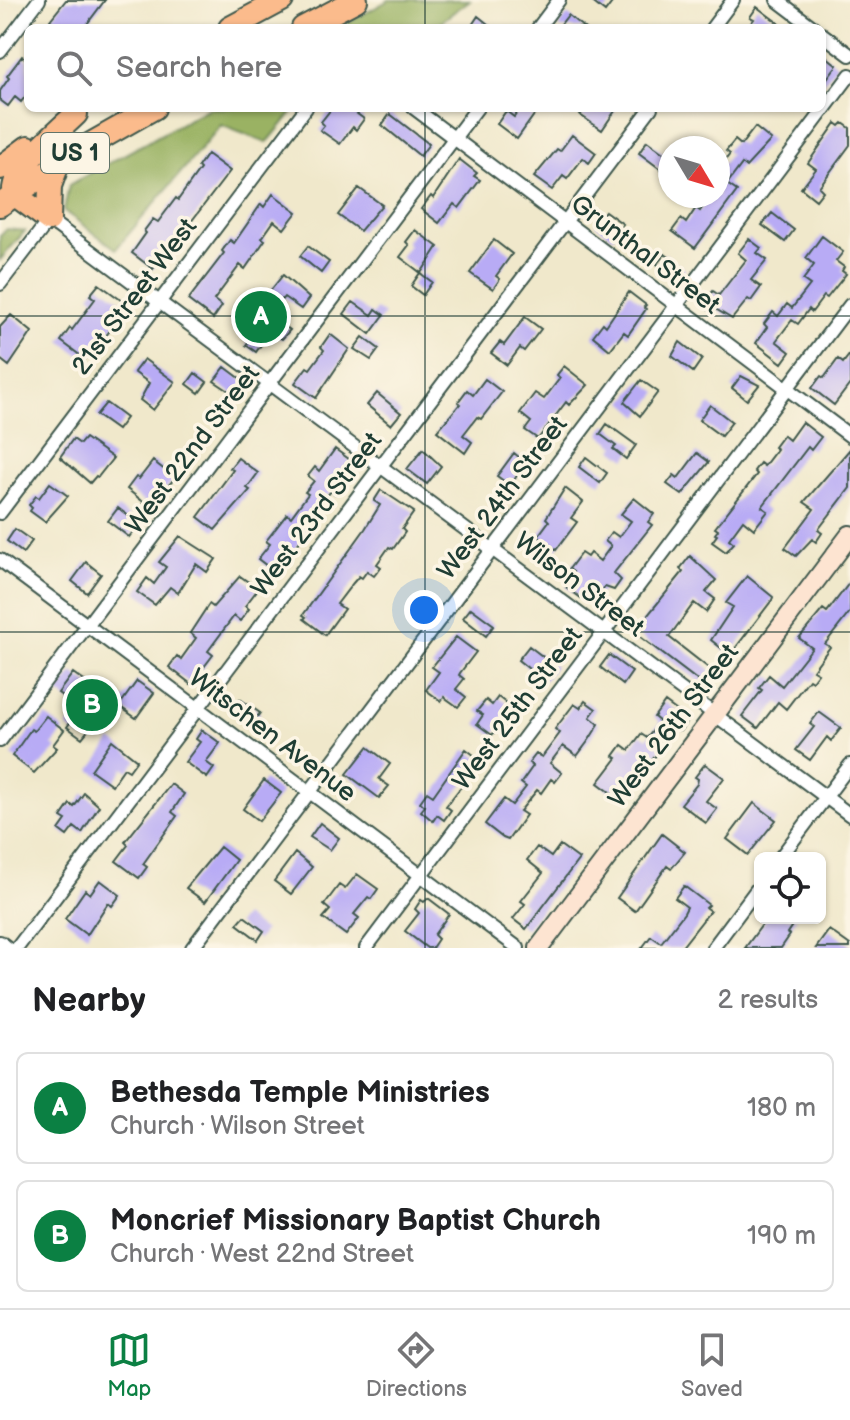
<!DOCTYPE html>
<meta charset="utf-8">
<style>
body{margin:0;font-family:"Balsamiq Sans",sans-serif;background:#f6f6f6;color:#202124}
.controls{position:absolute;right:24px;bottom:24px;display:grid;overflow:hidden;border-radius:12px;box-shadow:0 2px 6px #0004}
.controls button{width:72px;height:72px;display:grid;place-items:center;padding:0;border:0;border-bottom:2px solid #e0e0e0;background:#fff;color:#202124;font:40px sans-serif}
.compass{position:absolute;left:658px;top:136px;width:72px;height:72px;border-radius:50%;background:#fff;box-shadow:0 2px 6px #0004;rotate:128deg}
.you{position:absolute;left:424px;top:610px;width:28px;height:28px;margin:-20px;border:6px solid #fff;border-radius:50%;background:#1a73e8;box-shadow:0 0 0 12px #1a73e833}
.badge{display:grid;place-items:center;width:52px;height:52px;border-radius:50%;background:#0b8043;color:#fff;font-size:26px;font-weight:700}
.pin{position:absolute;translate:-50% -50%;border:4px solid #fff;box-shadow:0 2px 8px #0006}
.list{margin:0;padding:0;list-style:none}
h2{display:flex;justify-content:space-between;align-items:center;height:104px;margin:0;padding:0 32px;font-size:34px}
h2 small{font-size:26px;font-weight:400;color:#757577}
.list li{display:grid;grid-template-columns:52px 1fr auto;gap:24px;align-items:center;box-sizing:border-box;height:112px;margin:0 16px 16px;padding:0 16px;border:2px solid #e0e0e0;border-radius:12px}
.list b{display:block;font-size:30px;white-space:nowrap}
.list p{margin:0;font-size:26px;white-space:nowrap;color:#757577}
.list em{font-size:26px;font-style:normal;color:#757577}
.icon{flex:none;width:44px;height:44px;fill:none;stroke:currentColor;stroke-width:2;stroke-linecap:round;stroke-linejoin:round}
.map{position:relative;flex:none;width:850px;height:948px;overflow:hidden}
.search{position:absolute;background:#fff;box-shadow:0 2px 6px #0004;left:24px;right:24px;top:24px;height:88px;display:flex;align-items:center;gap:20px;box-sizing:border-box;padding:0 28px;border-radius:12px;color:#757577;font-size:30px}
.sheet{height:360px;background:#fff}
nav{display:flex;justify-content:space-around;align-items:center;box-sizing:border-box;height:112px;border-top:2px solid #e0e0e0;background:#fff;font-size:22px;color:#757577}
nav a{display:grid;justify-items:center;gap:4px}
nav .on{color:#0b8043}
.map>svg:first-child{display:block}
</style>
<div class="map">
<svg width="850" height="948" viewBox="0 0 850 948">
<rect width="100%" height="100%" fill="#fcf5e5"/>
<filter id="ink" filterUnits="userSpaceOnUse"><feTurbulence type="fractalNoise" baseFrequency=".0125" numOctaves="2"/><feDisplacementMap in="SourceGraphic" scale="16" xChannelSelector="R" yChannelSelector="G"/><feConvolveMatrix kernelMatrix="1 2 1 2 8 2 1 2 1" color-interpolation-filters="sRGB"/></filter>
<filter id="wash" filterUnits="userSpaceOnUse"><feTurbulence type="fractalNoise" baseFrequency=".006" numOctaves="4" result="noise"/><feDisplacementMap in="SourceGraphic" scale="32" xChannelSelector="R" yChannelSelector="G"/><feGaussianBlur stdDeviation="1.8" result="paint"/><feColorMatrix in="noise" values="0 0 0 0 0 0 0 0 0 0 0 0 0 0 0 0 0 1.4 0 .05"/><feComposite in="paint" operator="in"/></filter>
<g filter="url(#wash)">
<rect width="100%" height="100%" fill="#f0e8cb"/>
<path fill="#9ab263" stroke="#5c784c" stroke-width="2" d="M389 0H470L439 23 425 28H339Z
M209 108H296L267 143 221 125 116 249 64 211 69 185Z
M7 229 25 231 0 260V235Z"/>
<g id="blocks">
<path fill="#b8abf5" d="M66 0H105L84 28H60L50 20Z
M590 0H614L605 12Z
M757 7 785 28H747L754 19 750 17Z
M568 15 584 28H558Z
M478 16 493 28H470Z
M822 53 837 65 822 85Z
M22 56 28 60V93L21 102 15 97 8 106 0 100V91L9 78 7 76Z
M332 108H349L364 119 356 130 353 127 340 144 320 130 324 125 321 122Z
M521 108H539L517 139 497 124 506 111 514 117Z
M586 108H617L602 130 580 115Z
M390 114 429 144 420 156 382 125Z
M836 123 840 126 843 123 850 128V145L819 187 823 191 816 200 801 188 816 169 808 163Z
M755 127 771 140 746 167 742 164 727 184 737 191 695 248 672 231 681 219 686 223 696 208 700 211 710 196H718V170L730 154 726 151 735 140 741 145Z
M572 135 596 153 589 163 583 158 567 179 563 176 552 190 534 177 557 149 560 151Z
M647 141 670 158 663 171 639 153Z
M207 154 230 171 187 227 184 225 153 269 132 253 146 233 144 231 153 219 158 222 176 198 178 200 200 169 198 167Z
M459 159 477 173 474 176 480 180 459 208 454 204 439 223 421 209 431 196 433 198Z
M359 188 382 205 360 231 338 215Z
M273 194 297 212 284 229 274 221 262 238 265 240 245 269 240 265 214 300 222 306 213 319 188 300 224 253 222 251 230 240 234 243 261 204 264 207Z
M605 211 623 224 613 237 595 224Z
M772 213 794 230 785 242 762 225Z
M415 230 438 247 421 273 400 257 409 245 406 242Z
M822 236 843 252 836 261 844 267 842 271 846 274 827 298 824 296 812 312 809 309 798 324 792 320 776 341 790 352 782 363 756 343 767 327 764 324 773 312 778 316 787 304 792 308 810 285 803 280 814 265 806 258Z
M749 239 761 248 757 253 767 260 751 280 761 287 751 301 748 299 732 319 712 307 710 311 702 305 713 291 719 295 746 260 738 253Z
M494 240 512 254 496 276 500 279 493 289 470 273Z
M308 246 329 262 321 273 300 256Z
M665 254 685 269 677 280 657 264Z
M420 273 432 282 423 295 411 286Z
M283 275 309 298 301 309 284 297 270 315 290 330 282 339 270 332 256 352 246 345 258 329 247 320Z
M99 284 125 303 121 309 124 312 105 337 103 335 85 359 61 341 70 328 72 330 95 299 90 295Z
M629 292 646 305 644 307 646 309 628 335 624 332 610 350 593 336 603 323 606 326Z
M353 302 372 315 376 309 384 315 370 334 344 314Z
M11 315 32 332 9 366 0 359V327Z
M525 317 541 329 524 351 520 348 507 365 491 353 500 342 504 345Z
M330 334 349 349 316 398 295 383 307 367 310 369 324 350 321 347Z
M363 337 379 349 371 360 354 349Z
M680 342 702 359 693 372 672 356Z
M850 354V384L834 405 812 388 821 376 824 378 838 359 843 363Z
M144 359 175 382 153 410 140 400 149 383 134 372Z
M564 366 588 385 569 405 566 402 538 439 525 430 531 422 520 413 535 393 544 399 560 378 557 375Z
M225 367 245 382 235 395 214 381Z
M195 373 207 382 199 393 187 384Z
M741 376 759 385 747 400 732 388Z
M485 379 502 392 481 419 477 417 463 435 472 442 465 453 437 431 460 404 458 402 467 390 473 395Z
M641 380 658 392 640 416 624 402Z
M377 393 401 413 391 425 367 405Z
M106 403 126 418 117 430 96 415Z
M710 405 732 422 721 436 699 420Z
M802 422 821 437 811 450 808 447 762 507 768 511 754 529 743 520 729 539 734 543 726 552 712 542 717 535 715 534 718 530 715 528 757 474 754 471 760 463 764 466 777 449 774 447 783 435 789 440Z
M607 424 636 445 626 459 613 449 616 446 600 434Z
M85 438 113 458 98 477 96 476 90 483 60 457 73 439 80 444Z
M335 449 353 462 337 484 341 487 335 494 331 491 313 514 318 517 276 573 258 559 270 544 266 541 287 514 291 517 308 494 305 492 314 481 308 476 315 467 319 471Z
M423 449 441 466 427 484 407 469Z
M850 449V488L818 530 822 533 816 542 812 539 796 556 785 548 814 509 804 502Z
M514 453 525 462 513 482 511 481 508 484 497 476Z
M697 453 709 462 682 495 667 484 674 475 678 478Z
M586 457 607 473 600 483 579 467Z
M238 458 258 473 247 488 250 490 215 530 198 517 233 470 230 468Z
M153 461 175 478 150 507 127 489 136 477 139 479Z
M50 483 68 496 45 522 30 511 32 508 29 505 36 496 39 498Z
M565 488 583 502 571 518 577 522 556 550 538 536 549 521 546 518Z
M381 490 414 512 402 529 405 532 393 549 389 547 377 564 381 567 374 576 367 571 362 578 359 576 353 583 337 604 344 609 325 635 304 619 306 617 303 615 365 529 380 505 374 501Z
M634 498 654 514 648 522 652 525 614 573 621 580 614 590 605 587 594 602 584 593 581 598 566 587 572 579 569 577 573 572 569 569 581 553 587 557 590 553 600 561 611 546 605 541 612 532 619 537 631 521 621 514Z
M118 508 139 524 129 537 108 521Z
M15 529 32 541 23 553 7 541Z
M180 536 216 559 207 572 196 564 178 593 170 587 155 605 137 592 147 578 154 584 166 567 159 562Z
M690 556 716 580 706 592 715 599 706 612 694 603 669 637 711 670 701 683 634 632 683 572 680 569Z
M86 562 101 574 87 593 72 581Z
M240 576 258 589 245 606 249 609 240 621 234 616 208 651 213 655 191 684 169 667 177 656 181 659 196 638 190 633 209 604 213 607Z
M747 576 773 597 772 600 730 655 711 640 733 607 726 603Z
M850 582V612L825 644 830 647 813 670 818 673 812 681 809 679 786 709 778 702 758 728 742 716 762 690 759 688 769 675 782 686 812 648 799 638 823 609 827 612Z
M471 608 494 625 486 636 463 618Z
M456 637 476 652 460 673 459 675 464 679 456 689 466 697 458 707 444 697 441 701 426 690 439 672 432 667Z
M529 646 555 666 544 681 518 660Z
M609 655 632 672 623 685 600 667Z
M73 673 112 701 82 738 67 727 80 709 58 693Z
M137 681 154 693 136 718 119 706Z
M498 697 515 710 492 735 477 724 483 715 477 711 486 700 492 705Z
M240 699 260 713 251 725 232 711Z
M585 701 596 709 590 717 599 724 589 740 577 756 563 746 550 763 562 773 555 782 551 779 541 793 537 790 520 811 526 815 508 840 503 838 485 824 504 799 512 805 526 787 521 783 533 766 529 763 536 754 542 757 560 733 555 729 574 704 580 708Z
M665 702 689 720 680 731 670 726 656 745 661 749 628 790 625 788 618 798 598 783 617 758 614 756 622 745 629 750 641 734 647 738 660 722 654 717Z
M819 712 841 728 831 741 827 737 810 760 796 750 814 727 810 724Z
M46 716 64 730 53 745 57 748 34 773 12 756 31 729 34 731Z
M202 730 220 743 206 762 214 768 207 778 185 762 200 742 196 739Z
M112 740 137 760 129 771 124 768 112 785 91 770Z
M368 747 390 764 379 779 389 786 379 798 347 774Z
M466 749 479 759 475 763 478 765 446 806 451 810 444 820 437 815 433 821 421 811 425 806 420 802 427 792 433 796Z
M705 764 724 778 706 801 717 809 706 823 681 804 697 784 698 779 695 777Z
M264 780 281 793 259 821 243 809Z
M171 784 184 794 172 812 177 816 143 864 147 867 139 878 116 861 128 845 125 842Z
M84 793 99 806 82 833 74 827 67 836 59 830 66 820 61 817 70 804 74 807Z
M754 803 776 820 748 855 727 839Z
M320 823 339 838 330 850 310 837Z
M662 834 685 852 671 869 667 866 635 911 617 898Z
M560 845 579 859 526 929 513 919 525 904 521 901 543 873 527 860 537 847 551 857Z
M220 847 236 860 205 902 186 888Z
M295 853 312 867 291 894 274 881Z
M357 874 378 889 371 899 368 897 354 914 359 918 346 935 323 918 330 910 324 905 339 885 345 889Z
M100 880 120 895 112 906 108 903 87 935 65 919 85 890 90 894Z
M684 886 709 905 706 908 710 911 681 948H642L651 936 661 943 684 913 687 907 675 898Z
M428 898 449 914 434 935 438 939 432 948H427L405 931 419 913 415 909 421 900 424 902Z
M244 916 264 931 258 940 237 924Z
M767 918H797L787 933 790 935 781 948H745Z
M829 930 850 945V948H816Z"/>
</g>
</g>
<g filter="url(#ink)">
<use href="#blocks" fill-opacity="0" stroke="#3e574b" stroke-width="2"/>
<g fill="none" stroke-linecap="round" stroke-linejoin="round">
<defs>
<path id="minor" d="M777 0 814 28
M538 28 559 0
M712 28 733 0
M822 34 850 55
M0 51 39 0
M414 108 850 436
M0 284 49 220 850 815
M0 513 306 108
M0 560 518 948
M0 741 477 108
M780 858 850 765
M0 942 8 948
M17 948 651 108
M192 948 850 75
M366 948 850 305
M713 948 760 885"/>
<path id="secondary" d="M539 948 850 535"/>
<path id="trunk" d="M230 28 282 0
M303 28 356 0
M0 168 28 147
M0 205 80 150 154 108
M49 220 14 194C10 169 58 132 76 114
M49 220 50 186 58 164"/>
</defs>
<use href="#minor" stroke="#3e574b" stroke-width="16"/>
<use href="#secondary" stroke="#3e574b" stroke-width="22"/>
<use href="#trunk" stroke="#3e574b" stroke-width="26"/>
<use href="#minor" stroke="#fff" stroke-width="12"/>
<use href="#secondary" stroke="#fde4d1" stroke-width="18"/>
<use href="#trunk" stroke="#fbbb8c" stroke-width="22"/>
</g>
</g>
<path fill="none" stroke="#1f3d34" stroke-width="2" stroke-opacity="0.55" d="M425 0V28M425 108V948M0 316H850M0 632H850"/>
<g text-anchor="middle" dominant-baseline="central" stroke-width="7" stroke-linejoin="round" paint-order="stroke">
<rect fill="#fcf5e5" stroke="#617469" stroke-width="2" x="41" y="133" width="68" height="40" rx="6"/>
<g font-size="24" font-weight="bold" fill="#1f3d34">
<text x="75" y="153">US 1</text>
</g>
<g font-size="26" fill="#1f3d34" stroke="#fcf5e5">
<text transform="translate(645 255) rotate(37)">Grunthal Street</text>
<text transform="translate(135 297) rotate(-53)">21st Street West</text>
<text transform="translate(193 450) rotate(-53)">West 22nd Street</text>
<text transform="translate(503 498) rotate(-53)">West 24th Street</text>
<text transform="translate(317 515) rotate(-53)">West 23rd Street</text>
<text transform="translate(579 585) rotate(37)">Wilson Street</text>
<text transform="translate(518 709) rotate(-53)">West 25th Street</text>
<text transform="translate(674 726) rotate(-53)">West 26th Street</text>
<text transform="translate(272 736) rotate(37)">Witschen Avenue</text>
</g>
</g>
</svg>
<div class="controls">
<button><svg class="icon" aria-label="locate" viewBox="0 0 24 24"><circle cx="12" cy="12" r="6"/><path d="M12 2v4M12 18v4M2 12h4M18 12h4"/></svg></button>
</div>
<svg class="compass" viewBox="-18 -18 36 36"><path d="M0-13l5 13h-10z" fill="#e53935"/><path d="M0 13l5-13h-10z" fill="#757577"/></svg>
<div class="you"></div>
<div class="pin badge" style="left:261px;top:317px">A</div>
<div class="pin badge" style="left:92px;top:705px">B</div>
<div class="search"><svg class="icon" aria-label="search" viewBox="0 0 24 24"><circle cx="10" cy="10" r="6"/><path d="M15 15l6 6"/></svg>Search here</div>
</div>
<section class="sheet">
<h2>Nearby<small>2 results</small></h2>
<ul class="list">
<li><span class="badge">A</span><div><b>Bethesda Temple Ministries</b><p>Church · Wilson Street</p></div><em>180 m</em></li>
<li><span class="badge">B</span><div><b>Moncrief Missionary Baptist Church</b><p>Church · West 22nd Street</p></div><em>190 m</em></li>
</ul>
</section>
<nav>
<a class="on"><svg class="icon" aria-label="map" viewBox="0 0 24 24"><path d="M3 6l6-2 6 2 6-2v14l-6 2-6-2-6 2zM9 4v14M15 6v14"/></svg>Map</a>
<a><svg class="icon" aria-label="directions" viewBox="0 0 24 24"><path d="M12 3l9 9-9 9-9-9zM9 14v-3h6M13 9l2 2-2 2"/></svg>Directions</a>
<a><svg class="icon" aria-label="saved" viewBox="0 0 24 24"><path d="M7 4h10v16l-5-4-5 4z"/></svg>Saved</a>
</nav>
